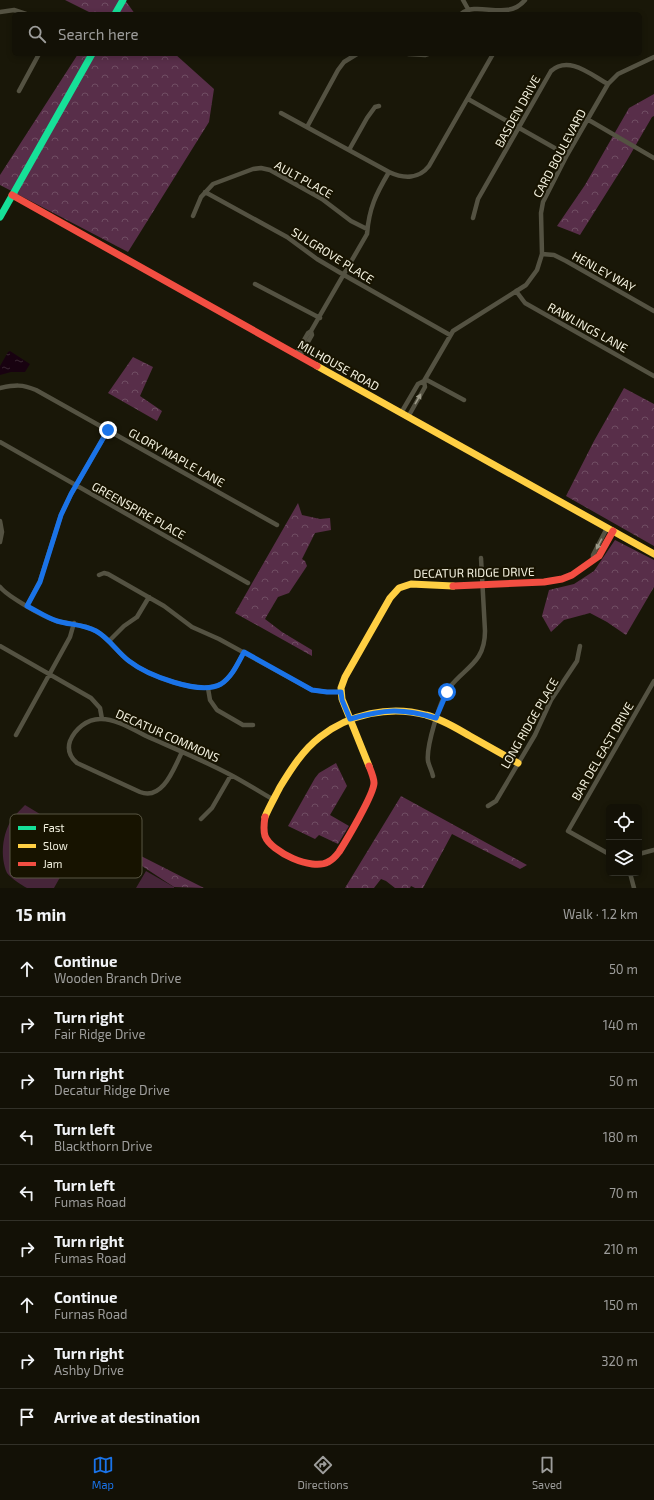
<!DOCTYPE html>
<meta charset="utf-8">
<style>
body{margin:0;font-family:"Exo 2",sans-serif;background:#201f14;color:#f1f3f6}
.controls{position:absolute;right:12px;bottom:12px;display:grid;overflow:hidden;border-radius:6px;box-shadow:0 2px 6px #0003}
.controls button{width:36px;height:36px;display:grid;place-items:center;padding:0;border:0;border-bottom:1px solid #323128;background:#131106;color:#f1f3f6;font:20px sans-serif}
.stop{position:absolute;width:12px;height:12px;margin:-9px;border:3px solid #1a73e8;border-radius:50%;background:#fff}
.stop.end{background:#1a73e8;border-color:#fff;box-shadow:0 1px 4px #0008}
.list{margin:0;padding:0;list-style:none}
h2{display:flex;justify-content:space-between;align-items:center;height:52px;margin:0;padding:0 16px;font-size:17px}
h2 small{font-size:13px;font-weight:400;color:#9d9d9b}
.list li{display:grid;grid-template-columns:26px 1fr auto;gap:12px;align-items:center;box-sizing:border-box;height:56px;padding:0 16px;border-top:1px solid #323128}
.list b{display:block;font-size:15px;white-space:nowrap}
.list p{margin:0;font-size:13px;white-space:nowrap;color:#9d9d9b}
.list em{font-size:13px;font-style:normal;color:#9d9d9b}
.icon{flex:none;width:22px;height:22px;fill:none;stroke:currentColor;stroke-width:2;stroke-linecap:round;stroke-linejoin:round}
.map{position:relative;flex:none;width:654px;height:888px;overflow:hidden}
.search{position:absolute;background:#131106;box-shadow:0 2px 6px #0003;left:12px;right:12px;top:12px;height:44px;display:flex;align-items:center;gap:10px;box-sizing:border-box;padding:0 14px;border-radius:6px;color:#9d9d9b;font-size:15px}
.sheet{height:556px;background:#131106}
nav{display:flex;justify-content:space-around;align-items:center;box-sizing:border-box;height:56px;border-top:1px solid #323128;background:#131106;font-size:11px;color:#9d9d9b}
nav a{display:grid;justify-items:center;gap:2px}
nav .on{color:#1a73e8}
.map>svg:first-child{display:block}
</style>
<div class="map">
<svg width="654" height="888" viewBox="0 0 654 888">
<defs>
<pattern id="forest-crowns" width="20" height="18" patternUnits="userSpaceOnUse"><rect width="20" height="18" fill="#582e49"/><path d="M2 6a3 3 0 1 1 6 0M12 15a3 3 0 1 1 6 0" fill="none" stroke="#704d63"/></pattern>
<pattern id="water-ripples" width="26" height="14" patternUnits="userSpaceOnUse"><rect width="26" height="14" fill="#180210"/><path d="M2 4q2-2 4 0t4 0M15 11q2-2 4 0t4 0" fill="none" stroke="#3a2732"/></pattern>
</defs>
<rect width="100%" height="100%" fill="#191708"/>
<path fill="url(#forest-crowns)" d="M65 0H125L135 14H93Z
M78 54H175L214 89 209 122 128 252 0 185V175Z
M654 94V116L652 117 626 162 580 235 557 226 585 185 629 108Z
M133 357 153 367 140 396 162 411 157 421 108 393Z
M624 388 654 404V546L566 496 594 441Z
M298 503 302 515 320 519 330 518 331 530 315 533 302 559 305 561 307 566 289 593 278 597 265 619 282 632 312 650V656L235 613Z
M615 540 654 560V587L626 635 607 622 590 613 564 620 551 632 542 616 549 590 574 584 594 571Z
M336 763 347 786 330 815 349 826 338 844 319 835 315 839 288 826 315 778 319 773Z
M401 796 527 865 520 869 452 834 423 888H415L411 886 410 888H395L386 881 381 879 374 888H345Z
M141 856 204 888 174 887 142 866Z"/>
<path fill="#462539" d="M25 805 78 837 80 842 54 888H27C21 885 11 878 7 873 0 857 2 834 12 819 16 814 21 809 25 805Z
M146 871 174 887V888H136Z"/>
<path fill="url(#water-ripples)" d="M10 351 30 364 25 372H11L0 375V366L8 352Z"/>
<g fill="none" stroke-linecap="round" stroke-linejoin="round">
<path stroke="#545242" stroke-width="4.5" d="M463 0 468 9
M0 12 14 10 26 14
M461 14C478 0 507 22 525 0
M408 54 425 55 428 54
M19 91 39 54
M468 99 567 155
M281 113 389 172C404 179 419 179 429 166L493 54
M587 119 654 158
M307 127 338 70 344 62 357 54
M349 150 367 118 375 107 379 106
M205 192 287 237 317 259 344 275 450 335
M193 216 201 197 213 184 253 169 261 168 270 170 322 199 351 221 367 229
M473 218 478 199 551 71C569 55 591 75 608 84
M542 254 554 255 566 261 654 311
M255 284 320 318
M516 291 525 303 654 376
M311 331 367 234C369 208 376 194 389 172
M296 354 308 333 311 331 312 335 300 356
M425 379 464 400
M0 388C15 385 22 384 36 390L277 525
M401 413 418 384 424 381 453 331 526 285 537 270 542 254 541 213 543 202 567 155 608 84 618 74 654 57
M408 417 425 387 424 381
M0 442 248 583
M0 521 2 532 0 542
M593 560V555L607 528
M99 575 104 573 108 574 164 606 192 627 219 639 312 690 327 692H341
M0 587C8 597 44 617 57 621 71 625 83 624 96 631 109 638 117 652 129 661 147 675 200 696 221 684 232 677 238 663 244 652
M27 606 40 581 61 515 71 494 108 430
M109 641 124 626 137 617 149 597
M0 646 91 698 100 708 102 719
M208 688 210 700 217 710 243 725H253
M16 735 70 637 74 623
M182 752C174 768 163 801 140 792L77 763C70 757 67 750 70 741 75 729 87 719 100 719 114 718 134 730 146 736 173 748 200 759 227 773 243 781 258 791 274 800
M433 776C432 771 429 766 428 761 426 747 440 700 449 688 465 667 485 663 485 631L481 558
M488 806 496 801 535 735 551 700 577 661 580 646
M201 819 212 808 231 775
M609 854 568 831 654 681
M639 854 654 850
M630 873 634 888"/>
<path stroke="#16e098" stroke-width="7" d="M115 14 123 0
M0 217 92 54"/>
<path stroke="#ffcf43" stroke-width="7" d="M317 366 654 554
M369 766 342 699 341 688 345 677 390 598 399 588 411 584 453 586
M265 817C269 807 275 797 280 787 291 769 303 750 320 737 349 714 390 705 426 715 442 719 456 728 470 736 486 745 502 754 518 763"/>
<path stroke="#f24e42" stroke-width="7" d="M12 195 317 366
M453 586 544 582 562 579 572 575 599 556 613 531
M265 817C264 823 263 829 265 836 271 852 312 871 328 862 332 860 336 856 339 852 346 841 374 794 374 783 374 778 371 771 369 766"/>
</g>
<defs><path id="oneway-solid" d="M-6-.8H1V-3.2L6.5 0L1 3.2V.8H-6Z"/></defs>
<g fill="#9c9a89">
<use href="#oneway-solid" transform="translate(418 399) rotate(-60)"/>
<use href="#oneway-solid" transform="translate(599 544) rotate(118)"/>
</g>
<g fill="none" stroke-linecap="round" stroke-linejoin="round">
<path stroke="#1a73e8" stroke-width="5" d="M108 430 71 494 61 515 40 582 27 606C37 611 47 618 57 621 70 625 83 624 96 631 109 638 117 652 129 661 147 675 200 696 221 684 232 677 238 663 244 652L312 690 327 692H341L342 700 350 719C385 709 402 708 436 718L447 692"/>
</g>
<g text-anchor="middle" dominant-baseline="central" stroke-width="4" stroke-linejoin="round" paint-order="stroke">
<g font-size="12" fill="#f3f1df" stroke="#171300">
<text transform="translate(517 111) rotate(-61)">BASDEN DRIVE</text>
<text transform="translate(559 153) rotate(-62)">CARD BOULEVARD</text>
<text transform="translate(304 179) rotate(29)">AULT PLACE</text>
<text transform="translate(333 255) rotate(32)">SULGROVE PLACE</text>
<text transform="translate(604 271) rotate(29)">HENLEY WAY</text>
<text transform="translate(588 327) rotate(29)">RAWLINGS LANE</text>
<text transform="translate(339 365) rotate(29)">MILHOUSE ROAD</text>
<text transform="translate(177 457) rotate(29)">GLORY MAPLE LANE</text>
<text transform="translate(139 510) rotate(29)">GREENSPIRE PLACE</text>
<text transform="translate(474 572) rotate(-1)">DECATUR RIDGE DRIVE</text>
<text transform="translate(529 723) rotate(-60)">LONG RIDGE PLACE</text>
<text transform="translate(168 735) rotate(24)">DECATUR COMMONS</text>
<text transform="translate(602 751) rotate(-60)">BAR DEL EAST DRIVE</text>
</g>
</g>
<rect x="10" y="814" width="132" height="64" rx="6" fill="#171300" stroke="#595643" stroke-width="1"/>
<rect x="18" y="826" width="18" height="4" fill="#16e098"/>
<rect x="18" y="844" width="18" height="4" fill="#ffcf43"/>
<rect x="18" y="862" width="18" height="4" fill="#f24e42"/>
<g font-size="11" fill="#f3f1df">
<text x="43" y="832">Fast</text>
<text x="43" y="850">Slow</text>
<text x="43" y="868">Jam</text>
</g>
</svg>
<div class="controls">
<button><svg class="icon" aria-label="locate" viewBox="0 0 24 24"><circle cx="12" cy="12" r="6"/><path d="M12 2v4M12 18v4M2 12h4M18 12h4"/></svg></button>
<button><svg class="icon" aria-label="layers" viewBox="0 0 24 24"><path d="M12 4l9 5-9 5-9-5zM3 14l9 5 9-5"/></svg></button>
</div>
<div class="stop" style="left:447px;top:692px"></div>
<div class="stop end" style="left:108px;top:430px"></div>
<div class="search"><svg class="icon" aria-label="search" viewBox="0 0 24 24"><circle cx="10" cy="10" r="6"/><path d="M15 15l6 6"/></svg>Search here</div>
</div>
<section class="sheet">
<h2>15 min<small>Walk · 1.2 km</small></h2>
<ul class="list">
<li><svg class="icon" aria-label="ahead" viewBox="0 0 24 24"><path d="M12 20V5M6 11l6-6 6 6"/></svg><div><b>Continue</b><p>Wooden Branch Drive</p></div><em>50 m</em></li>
<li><svg class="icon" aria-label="right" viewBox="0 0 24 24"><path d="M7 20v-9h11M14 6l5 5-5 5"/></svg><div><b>Turn right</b><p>Fair Ridge Drive</p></div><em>140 m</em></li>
<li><svg class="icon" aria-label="right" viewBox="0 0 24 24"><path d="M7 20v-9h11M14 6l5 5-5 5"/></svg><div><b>Turn right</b><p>Decatur Ridge Drive</p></div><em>50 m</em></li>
<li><svg class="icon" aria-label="left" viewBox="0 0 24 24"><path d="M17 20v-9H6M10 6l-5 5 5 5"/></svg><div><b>Turn left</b><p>Blackthorn Drive</p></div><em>180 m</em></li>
<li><svg class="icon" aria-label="left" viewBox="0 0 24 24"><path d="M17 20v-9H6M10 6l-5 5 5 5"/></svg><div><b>Turn left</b><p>Fumas Road</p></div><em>70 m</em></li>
<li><svg class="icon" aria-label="right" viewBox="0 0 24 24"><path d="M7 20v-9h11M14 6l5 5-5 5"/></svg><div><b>Turn right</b><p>Fumas Road</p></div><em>210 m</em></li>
<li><svg class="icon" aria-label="ahead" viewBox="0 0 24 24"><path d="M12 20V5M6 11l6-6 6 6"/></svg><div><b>Continue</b><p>Furnas Road</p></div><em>150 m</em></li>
<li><svg class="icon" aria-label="right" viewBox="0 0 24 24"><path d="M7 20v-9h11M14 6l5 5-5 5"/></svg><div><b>Turn right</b><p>Ashby Drive</p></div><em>320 m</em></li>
<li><svg class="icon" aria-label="arrive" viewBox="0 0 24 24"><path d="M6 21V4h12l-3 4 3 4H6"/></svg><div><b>Arrive at destination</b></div></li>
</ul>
</section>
<nav>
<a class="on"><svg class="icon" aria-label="map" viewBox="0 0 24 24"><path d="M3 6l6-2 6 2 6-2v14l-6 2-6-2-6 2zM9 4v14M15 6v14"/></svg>Map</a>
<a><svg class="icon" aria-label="directions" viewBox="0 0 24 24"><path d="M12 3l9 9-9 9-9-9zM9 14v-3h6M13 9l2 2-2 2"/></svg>Directions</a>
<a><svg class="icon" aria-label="saved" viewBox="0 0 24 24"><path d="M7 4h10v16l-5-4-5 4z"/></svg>Saved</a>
</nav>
